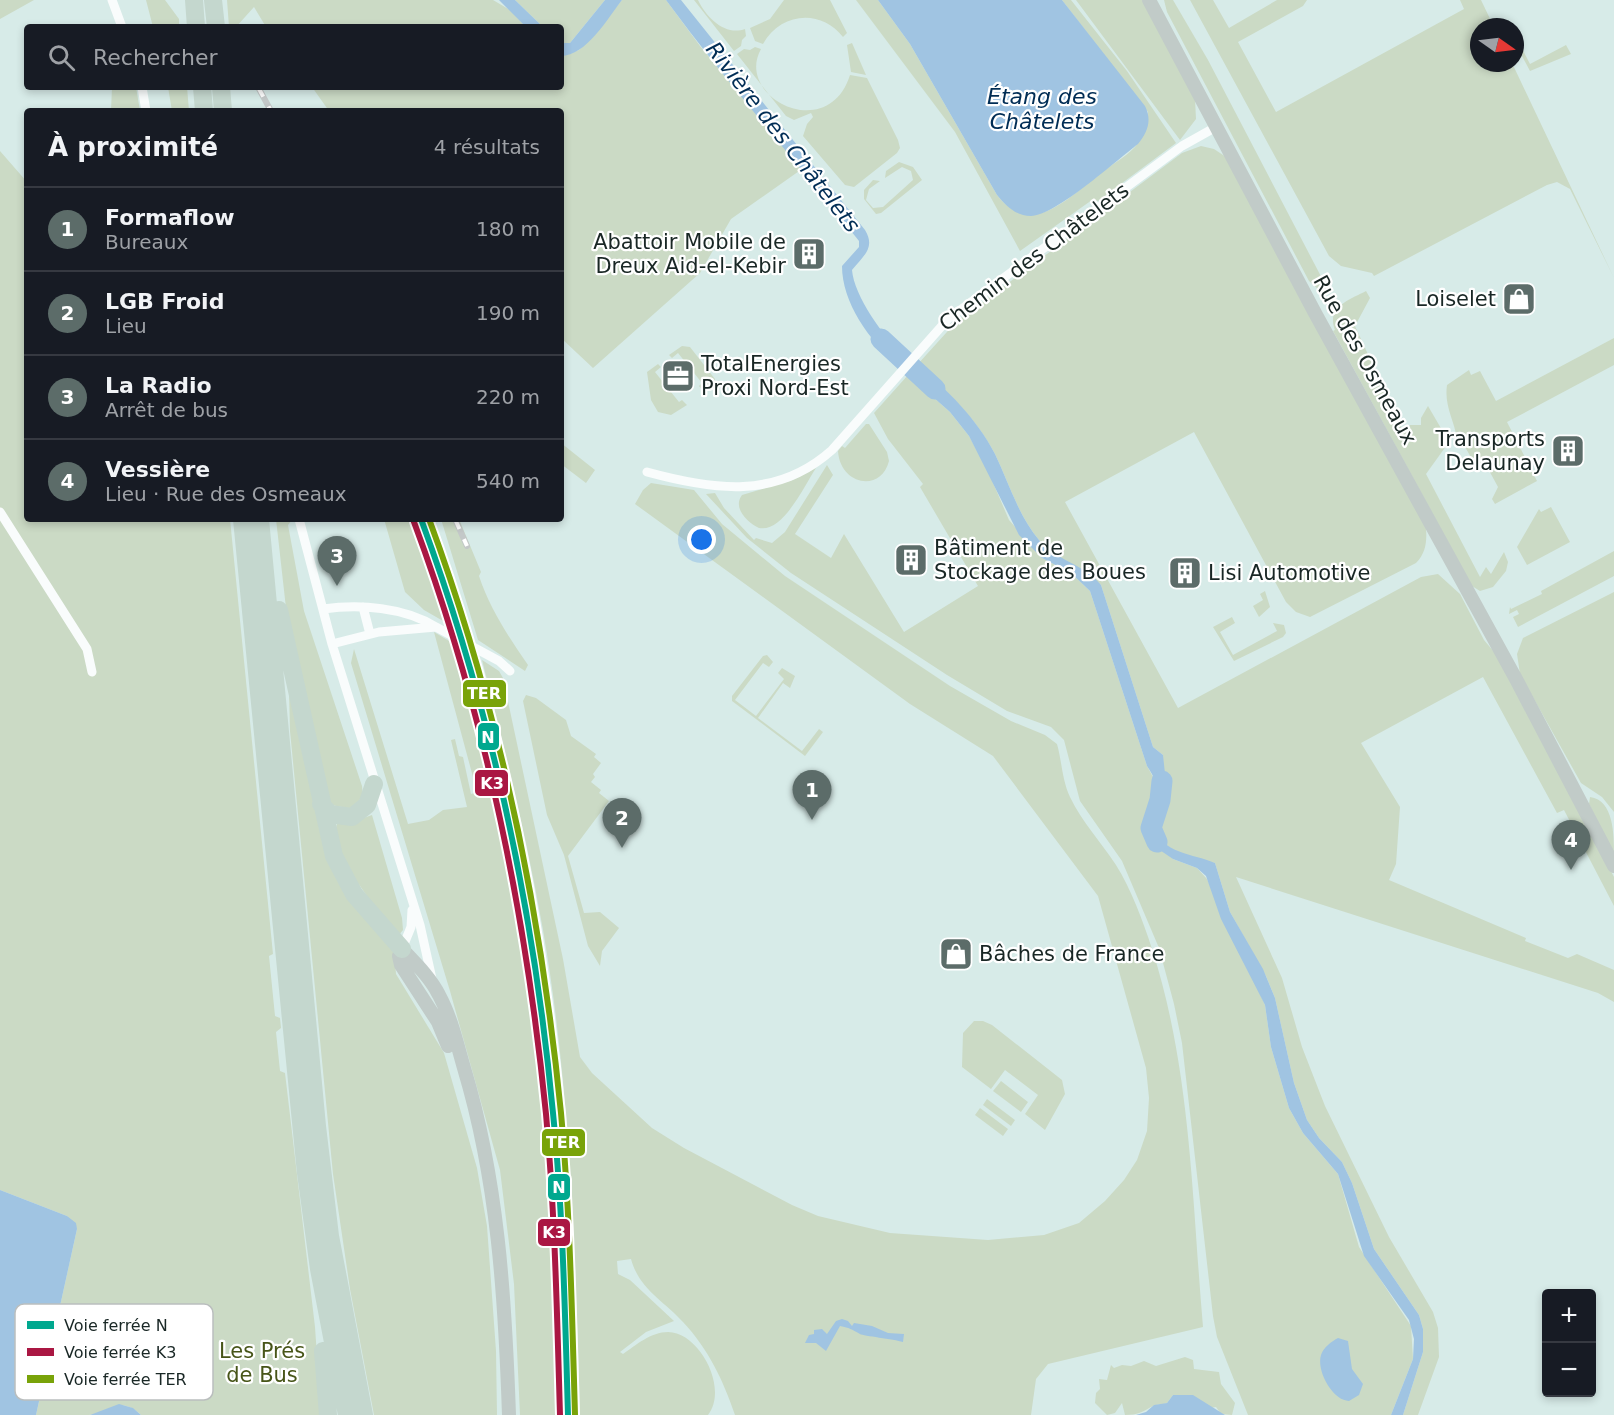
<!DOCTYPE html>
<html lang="fr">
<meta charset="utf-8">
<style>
body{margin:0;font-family:"DejaVu Sans",sans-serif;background:#242831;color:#f1f3f6}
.controls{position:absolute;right:18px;bottom:18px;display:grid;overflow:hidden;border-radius:6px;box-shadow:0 3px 9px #0003}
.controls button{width:54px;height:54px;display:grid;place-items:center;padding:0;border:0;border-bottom:2px solid #363941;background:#171b24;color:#f1f3f6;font:30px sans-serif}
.compass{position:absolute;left:1470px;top:18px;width:54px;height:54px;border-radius:50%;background:#171b24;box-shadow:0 3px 9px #0003;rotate:104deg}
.you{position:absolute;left:702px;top:540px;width:21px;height:21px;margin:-15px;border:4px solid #fff;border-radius:50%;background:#1a73e8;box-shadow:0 0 0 9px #1a73e833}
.badge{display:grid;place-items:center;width:39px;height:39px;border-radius:50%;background:#5c6c69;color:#fff;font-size:20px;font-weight:700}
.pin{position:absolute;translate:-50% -50px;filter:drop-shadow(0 2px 3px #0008)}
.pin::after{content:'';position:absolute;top:32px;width:21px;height:18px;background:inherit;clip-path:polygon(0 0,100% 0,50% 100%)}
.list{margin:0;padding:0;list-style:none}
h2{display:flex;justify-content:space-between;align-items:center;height:78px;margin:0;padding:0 24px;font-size:26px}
h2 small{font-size:20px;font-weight:400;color:#9ea1a6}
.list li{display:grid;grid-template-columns:39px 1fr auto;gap:18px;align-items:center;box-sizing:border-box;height:84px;padding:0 24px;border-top:2px solid #363941}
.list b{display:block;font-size:22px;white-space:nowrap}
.list p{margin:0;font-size:20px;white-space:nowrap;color:#9ea1a6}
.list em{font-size:20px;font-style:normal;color:#9ea1a6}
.icon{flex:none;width:33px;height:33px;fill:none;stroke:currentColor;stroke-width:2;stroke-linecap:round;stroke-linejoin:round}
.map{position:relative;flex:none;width:1614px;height:1415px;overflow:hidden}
.search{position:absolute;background:#171b24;box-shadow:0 3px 9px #0003;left:24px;top:24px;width:540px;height:66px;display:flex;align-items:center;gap:15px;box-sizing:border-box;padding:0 21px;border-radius:6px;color:#9ea1a6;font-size:22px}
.panel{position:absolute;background:#171b24;box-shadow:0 3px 9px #0003;left:24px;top:108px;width:540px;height:414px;border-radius:6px}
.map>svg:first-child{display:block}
</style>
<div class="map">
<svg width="1614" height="1415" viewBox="0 0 1614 1415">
<rect width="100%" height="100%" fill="#d7ebe8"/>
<path fill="#cbdac5" d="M0 0H34L0 19Z
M146 0H165L179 19V27H153Z
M227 0H493L510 10 526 27H266L254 7 236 27H229Z
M515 0H605L570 43 563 44 561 27H543Z
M622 0H666L700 46 802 169 731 219 700 273 593 368 561 338V111H329L312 87H561V56L579 50 585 44Z
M694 0H698C707 19 726 36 745 29L746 36 742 40 741 46 734 51Z
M784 0H830L847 33 843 37C821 9 781 12 763 44L755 41 750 28 770 19Z
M856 0H878L910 44 997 195C1032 240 1070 196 1102 172 1112 164 1131 154 1138 143 1143 135 1145 121 1148 112L1062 0H1071L1127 71 1176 143 1098 201 1092 200 1020 251 955 132Z
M1076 0H1142L1195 99 1196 119 1180 140Z
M1164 0H1173L1208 60 1326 286V296L1309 281 1167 12Z
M1190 0H1213L1229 28 1277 0H1307L1303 6 1238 42 1276 112 1464 9 1460 0H1481L1494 27H1479V63H1512L1614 278 1570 189 1557 182 1547 185 1374 276 1372 273 1341 266 1329 256Z
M1515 35 1530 64 1566 45 1571 54 1530 71 1515 43Z
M852 43 866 75 851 72 847 45Z
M755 47 761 49C734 97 828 145 850 75L867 78 898 140 900 148 897 153 854 187 845 185 803 136 807 124 813 117 811 113 794 120 786 116 737 54 744 49 750 50Z
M112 87H136L140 111H111Z
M168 87H187L189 111H172Z
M1201 146 1214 149 1226 157 1426 528C1427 541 1426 553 1416 563L1310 617 1296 612 1286 602 1194 432 1065 502 1178 708 1421 577 1438 574 1460 594 1484 640 1500 659 1614 877V906L1564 810 1557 813 1483 677 1361 743 1400 807 1396 864 1389 880 1526 938 1525 941 1568 958 1577 954 1614 970V1002L1598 993 1236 877 1282 978 1302 1047 1325 1106 1389 1237 1433 1312 1438 1328 1439 1357 1418 1415H1403L1423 1352V1329L1419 1315 1374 1249 1352 1183 1342 1162 1319 1138 1307 1120 1294 1083 1275 998 1266 976 1230 912 1215 863C1191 857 1138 846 1164 811L1163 755 1153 747 1101 585C1083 567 1055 560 1039 540 1018 515 1009 483 995 454 977 419 947 391 917 365L956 322 1182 153Z
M0 151 27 182V519H230L273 954 269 956 275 1016 280 1018 281 1028 276 1032 280 1071 285 1073 315 1327 321 1415H141C121 1395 109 1412 89 1415 72 1415 53 1415 36 1415L77 1229 67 1216 0 1190Z
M899 162 913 167 922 180 881 213 876 214 864 199V190L873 180 880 181 869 189 866 200 873 208 883 207 913 180 911 171 902 167 885 178 886 171Z
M1366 291 1370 298 1355 326 1404 433 1410 425H1421V418L1428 406 1449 442 1426 474 1480 577 1486 567 1491 574 1504 552 1508 562 1506 571 1493 587 1480 591 1472 586 1333 331 1335 330C1326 307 1349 300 1366 291Z
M1614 338V365L1507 422 1537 481 1495 504 1492 499 1498 487 1485 463 1477 468 1460 438 1457 439C1454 419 1444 406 1447 385L1469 370 1471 375 1480 371 1496 401Z
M682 346 690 347 715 379 714 383 704 392 699 386 702 383 678 353 672 358 669 355Z
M658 364 661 367 655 372 679 402 682 400 687 405 671 415 658 412 651 400 647 372Z
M908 375 950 412 969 436 988 471 1009 520 1042 558 1071 573 1090 591 1147 766 1158 786 1153 815 1144 818 1173 859 1197 868 1207 879 1265 1005 1271 1047 1289 1108 1303 1133 1338 1174 1359 1247 1411 1326 1413 1359 1391 1415H1248L1217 1337 1213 1316 1182 1043 1174 1004 1159 948 1122 861 1080 801 1064 740 1051 727 1007 711 947 675 791 573 747 538 706 494 715 493 724 508 754 540 756 538 772 543 785 532 827 465 833 475 795 534 831 558 844 534 904 632 978 586 920 487 923 484 888 439 874 413Z
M866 424H869L887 452 889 461C881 493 840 485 838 451L842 446 845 448Z
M561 443 595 470 586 483 561 464Z
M816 468C804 486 783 533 759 528 748 523 732 508 742 495L793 480Z
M651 483 694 490 722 524 785 576 950 686 1011 721 1045 735 1057 744C1062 762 1062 780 1070 797 1082 822 1101 842 1116 865 1131 889 1143 921 1152 949 1191 1069 1192 1201 1203 1327L1048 1364 1036 1379 1031 1415H735C723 1380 709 1350 683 1322 664 1301 639 1289 631 1259L617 1261 618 1274 630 1280 674 1321 646 1332 620 1352 623 1354C636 1345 651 1332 668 1332 699 1332 729 1388 708 1415H580C575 1253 571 1091 543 930 527 839 505 750 482 660L499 671 503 678 563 959 580 1057 592 1073 652 1128 684 1148 792 1205 818 1216 890 1233 988 1240 1044 1235 1079 1223 1105 1201 1124 1180 1137 1160 1147 1131 1149 1098 1146 1068 1098 896 993 756 910 704 635 504 643 490Z
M1551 507 1570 542 1527 565 1517 547 1539 509 1541 512Z
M276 519H293L288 525 304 611 362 786 363 795 353 809 331 805 287 617Z
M384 519H415L450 625 424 610 405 592Z
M441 519H459L481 572 479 576C490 609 508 636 528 665L525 671 478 640Z
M1614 551V576L1518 627 1513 617 1519 614 1517 610 1509 614 1510 607 1511 609 1542 594 1541 591Z
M1265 591 1270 607 1259 617 1253 606 1263 600 1260 594Z
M1614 592V812L1602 797 1581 783 1520 674 1517 654 1523 638Z
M1232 617 1235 623 1220 632 1233 655 1277 631 1273 623 1284 625 1286 633 1283 637 1234 661 1213 627Z
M434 632 456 645C493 787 527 929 543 1076 555 1188 559 1302 563 1415H520L514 1284 500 1170 450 991 351 663 354 649 408 824 429 820 443 810 467 807 451 740 455 739 459 756 463 757 471 794 477 792Z
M767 655 773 662 769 667 763 663 735 700 756 716 784 679 778 673 782 668 795 676 790 688 783 683 758 718 802 751 819 729 823 732 805 756 732 701V696L763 656Z
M289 691 314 802 394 949 396 974 444 1053 477 1168 487 1226 496 1351 497 1415H374L350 1289 333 1174 290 731Z
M526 695 536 698 566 720 571 736 596 754 594 757 601 763 593 774 595 777 591 782 601 790 599 793 609 801 568 856 584 913 600 912 619 928 602 951 600 966 588 946 564 855 547 815 523 701Z
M1590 797C1614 800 1614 835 1614 855L1589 804Z
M372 815 402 918 403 930 398 936C381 915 327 850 337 824H347Z
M974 1021H983L992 1025 1062 1080 1065 1094 1045 1130 1025 1114 1038 1095 1005 1070 991 1089 962 1067 963 1033Z
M1001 1081 1028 1102 1021 1112 993 1091Z
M987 1099 1015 1120 1011 1126 983 1105Z
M980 1108 1008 1129 1003 1136 975 1115Z
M1185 1357 1193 1360 1194 1369 1219 1372 1221 1384 1235 1403 1232 1415 1221 1414 1216 1407 1210 1408 1192 1395H1173L1167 1403C1163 1405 1156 1404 1153 1406 1142 1412 1138 1415 1125 1415L1122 1403 1115 1413 1107 1415 1095 1403 1096 1393 1100 1389 1099 1379 1107 1380 1111 1365 1114 1368 1122 1365 1131 1366 1144 1361 1156 1366Z"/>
<path fill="#a0c4e2" d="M499 0H515L543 27H526Z
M605 0H622C608 18 586 56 561 56V43H570Z
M666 0H681L865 230C876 248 863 256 852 270 854 296 884 337 903 356L897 363C869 341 842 302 842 266L859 247V241C795 160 727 83 666 0Z
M878 0H1062L1145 106C1152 120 1148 132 1138 144 1117 160 1055 216 1031 216 1016 216 1006 206 997 195L910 44Z
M917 365C947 389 977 419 995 454 1009 483 1018 515 1039 540 1055 560 1086 565 1101 585L1153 747 1163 755 1167 792 1164 811 1155 807C1160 789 1157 781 1147 766L1090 591 1071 573 1042 558 1019 535 969 436 950 412 908 375Z
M1153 815 1158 818C1150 853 1194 853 1215 863L1230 912 1263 969 1275 998 1294 1083 1307 1120 1319 1138 1342 1162 1352 1183 1374 1249 1419 1315 1423 1329V1352L1403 1415H1391L1413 1359 1414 1339 1409 1320 1364 1256 1338 1174 1303 1133 1289 1108 1271 1047 1265 1005 1221 919 1206 876 1197 868 1173 859 1145 840 1144 818Z
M0 1190 67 1216 76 1223 77 1229 36 1415H0Z
M842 1319 848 1321 852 1326 854 1323 872 1326 888 1333 904 1334 903 1342C894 1339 863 1336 860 1334 851 1329 850 1328 840 1326L826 1351 816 1343H805L809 1335 814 1334V1330L822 1329 827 1334 836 1321Z
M1338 1338 1348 1341 1352 1369 1363 1384 1359 1395 1349 1401C1333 1401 1316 1371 1321 1355 1323 1348 1332 1341 1338 1338Z
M1173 1395H1193L1225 1415H1136L1146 1412 1154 1405 1167 1403Z
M119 1404 133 1408 141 1415H90Z"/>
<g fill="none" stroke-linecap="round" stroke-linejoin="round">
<path stroke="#a0c4e2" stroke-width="21" d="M881 339 935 389
M1157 842 1151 828 1160 800 1162 781"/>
<path stroke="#f9fcfc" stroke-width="9" d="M112 0 122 27
M142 87 146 111
M647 472C713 490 776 500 832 450L948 319 1182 146 1216 127
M0 512 87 649 92 672
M299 519 332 644 420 925 432 979
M363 607 370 634
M323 609C360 604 404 607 436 627L379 632 332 644
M436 627 499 661 510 671
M402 949 411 927 412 910"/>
<path stroke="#c1cbc8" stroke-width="14" d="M1149 0 1315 313 1516 679 1614 866
M402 949C415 963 430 977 439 995 451 1017 457 1044 464 1068 498 1181 505 1297 509 1415
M402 949 399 956 401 965 438 1022 448 1046"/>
<path stroke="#c4d7ce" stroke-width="18" d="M194 0 196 27
M213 0 216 27
M202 87 204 111
M221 87 223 111
M242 519 306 1173 319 1269 347 1415
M260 519 317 1126 330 1236 364 1415
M279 610 334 856 354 894 402 949
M321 804 330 814 352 817 367 805 374 784
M323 1351 328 1415"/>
<defs>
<path id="rail" d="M258 87 271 111
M455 519 467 546"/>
</defs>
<use href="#rail" stroke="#c3c8c8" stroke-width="6"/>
<use href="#rail" stroke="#fff" stroke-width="4" stroke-dasharray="11" stroke-linecap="butt"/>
<defs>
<path id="rail-1" d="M421 519C491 708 534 912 553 1113 563 1213 565 1314 568 1415"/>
<path id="rail-2" d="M414 522C484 710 526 914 546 1114 555 1214 557 1314 560 1415"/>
<path id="rail-3" d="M429 519C499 708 541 912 561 1113 570 1213 572 1314 575 1415"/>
</defs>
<use href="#rail-1" stroke="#fff" stroke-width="10"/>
<use href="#rail-2" stroke="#fff" stroke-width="10"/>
<use href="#rail-3" stroke="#fff" stroke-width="10"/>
<use href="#rail-1" stroke="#00a88f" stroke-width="6"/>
<use href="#rail-2" stroke="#aa1743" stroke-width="6"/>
<use href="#rail-3" stroke="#79a309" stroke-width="6"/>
</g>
<defs>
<symbol id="building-square" viewBox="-11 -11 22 22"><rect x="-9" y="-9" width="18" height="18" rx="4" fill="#5c6c69" stroke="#fff"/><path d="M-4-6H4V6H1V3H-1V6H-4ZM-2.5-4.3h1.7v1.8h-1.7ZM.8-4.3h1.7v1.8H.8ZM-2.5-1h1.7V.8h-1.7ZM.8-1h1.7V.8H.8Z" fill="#fff"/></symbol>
<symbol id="shop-square" viewBox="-11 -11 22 22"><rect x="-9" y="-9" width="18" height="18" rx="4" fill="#5c6c69" stroke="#fff"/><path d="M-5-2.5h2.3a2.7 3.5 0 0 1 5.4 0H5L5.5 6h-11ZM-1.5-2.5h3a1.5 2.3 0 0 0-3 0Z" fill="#fff"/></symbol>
<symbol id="office-square" viewBox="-11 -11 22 22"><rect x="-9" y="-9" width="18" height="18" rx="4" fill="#5c6c69" stroke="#fff"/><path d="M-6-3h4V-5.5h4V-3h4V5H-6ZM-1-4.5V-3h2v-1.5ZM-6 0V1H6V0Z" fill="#fff"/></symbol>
</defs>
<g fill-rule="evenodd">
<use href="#building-square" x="790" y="235" width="38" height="38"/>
<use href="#shop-square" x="1500" y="280" width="38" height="38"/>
<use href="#office-square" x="659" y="357" width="38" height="38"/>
<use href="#building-square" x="1549" y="432" width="38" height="38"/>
<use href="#building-square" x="892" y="541" width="38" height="38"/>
<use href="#building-square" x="1166" y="554" width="38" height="38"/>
<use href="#shop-square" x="937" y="935" width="38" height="38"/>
</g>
<g text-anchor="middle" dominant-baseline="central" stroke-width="4.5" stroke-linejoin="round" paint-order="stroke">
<g font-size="21" fill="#192725" stroke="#fff" text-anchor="start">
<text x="786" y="242" text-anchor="end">Abattoir Mobile de<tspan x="786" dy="24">Dreux Aid-el-Kebir</tspan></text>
<text x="1496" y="299" text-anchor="end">Loiselet</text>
<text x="701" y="364">TotalEnergies<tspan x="701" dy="24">Proxi Nord-Est</tspan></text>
<text x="1545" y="439" text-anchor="end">Transports<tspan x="1545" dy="24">Delaunay</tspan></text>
<text x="934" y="548">Bâtiment de<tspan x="934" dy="24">Stockage des Boues</tspan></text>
<text x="1208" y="573">Lisi Automotive</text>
<text x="979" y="954">Bâches de France</text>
</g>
<g font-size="21" fill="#192725" stroke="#fff">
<text transform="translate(1034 257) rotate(-37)">Chemin des Châtelets</text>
<text transform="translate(1365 360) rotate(61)">Rue des Osmeaux</text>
</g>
<g font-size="21" fill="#475518" stroke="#fff">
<text x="262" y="1351">Les Prés<tspan x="262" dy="24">de Bus</tspan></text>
</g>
<g font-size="22" font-style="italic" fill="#002d55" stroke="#fff">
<text x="1042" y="96">Étang des<tspan x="1042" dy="25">Châtelets</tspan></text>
<text transform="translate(783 137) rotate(52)">Rivière des Châtelets</text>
</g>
</g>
<rect x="15" y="1304" width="198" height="96" rx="9" fill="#fff" stroke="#babebe" stroke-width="1.5"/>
<rect x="27" y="1321" width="27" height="8" fill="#00a88f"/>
<rect x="27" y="1348" width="27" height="8" fill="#aa1743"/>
<rect x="27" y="1375" width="27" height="8" fill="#79a309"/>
<g font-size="16" fill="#192725">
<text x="64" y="1331">Voie ferrée N</text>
<text x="64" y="1358">Voie ferrée K3</text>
<text x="64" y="1385">Voie ferrée TER</text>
</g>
<g stroke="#fff" stroke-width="2">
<rect x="462" y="679" width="45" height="29" rx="6" fill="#79a309"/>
<rect x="477" y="722" width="23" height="29" rx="6" fill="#00a88f"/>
<rect x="474" y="769" width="35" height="28" rx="6" fill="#aa1743"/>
<rect x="541" y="1128" width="45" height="29" rx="6" fill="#79a309"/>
<rect x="547" y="1173" width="24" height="28" rx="6" fill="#00a88f"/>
<rect x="537" y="1218" width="34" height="29" rx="6" fill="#aa1743"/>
</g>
<g font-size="16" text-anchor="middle" font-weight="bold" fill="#fff">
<text x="484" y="699">TER</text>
<text x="488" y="743">N</text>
<text x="492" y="789">K3</text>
<text x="563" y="1148">TER</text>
<text x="559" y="1193">N</text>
<text x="554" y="1238">K3</text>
</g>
</svg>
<div class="controls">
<button>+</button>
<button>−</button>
</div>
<svg class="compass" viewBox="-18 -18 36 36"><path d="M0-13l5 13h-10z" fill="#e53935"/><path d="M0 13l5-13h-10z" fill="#9ea1a6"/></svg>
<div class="you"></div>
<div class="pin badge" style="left:812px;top:820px">1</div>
<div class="pin badge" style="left:622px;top:848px">2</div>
<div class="pin badge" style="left:337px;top:586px">3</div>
<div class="pin badge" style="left:1571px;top:870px">4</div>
<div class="search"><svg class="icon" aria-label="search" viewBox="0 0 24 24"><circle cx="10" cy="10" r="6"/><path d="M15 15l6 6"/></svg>Rechercher</div>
<section class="panel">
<h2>À proximité<small>4 résultats</small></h2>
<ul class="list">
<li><span class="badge">1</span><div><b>Formaflow</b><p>Bureaux</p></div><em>180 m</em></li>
<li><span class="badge">2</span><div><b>LGB Froid</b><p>Lieu</p></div><em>190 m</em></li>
<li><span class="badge">3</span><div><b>La Radio</b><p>Arrêt de bus</p></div><em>220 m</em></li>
<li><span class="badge">4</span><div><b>Vessière</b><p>Lieu · Rue des Osmeaux</p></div><em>540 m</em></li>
</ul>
</section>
</div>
